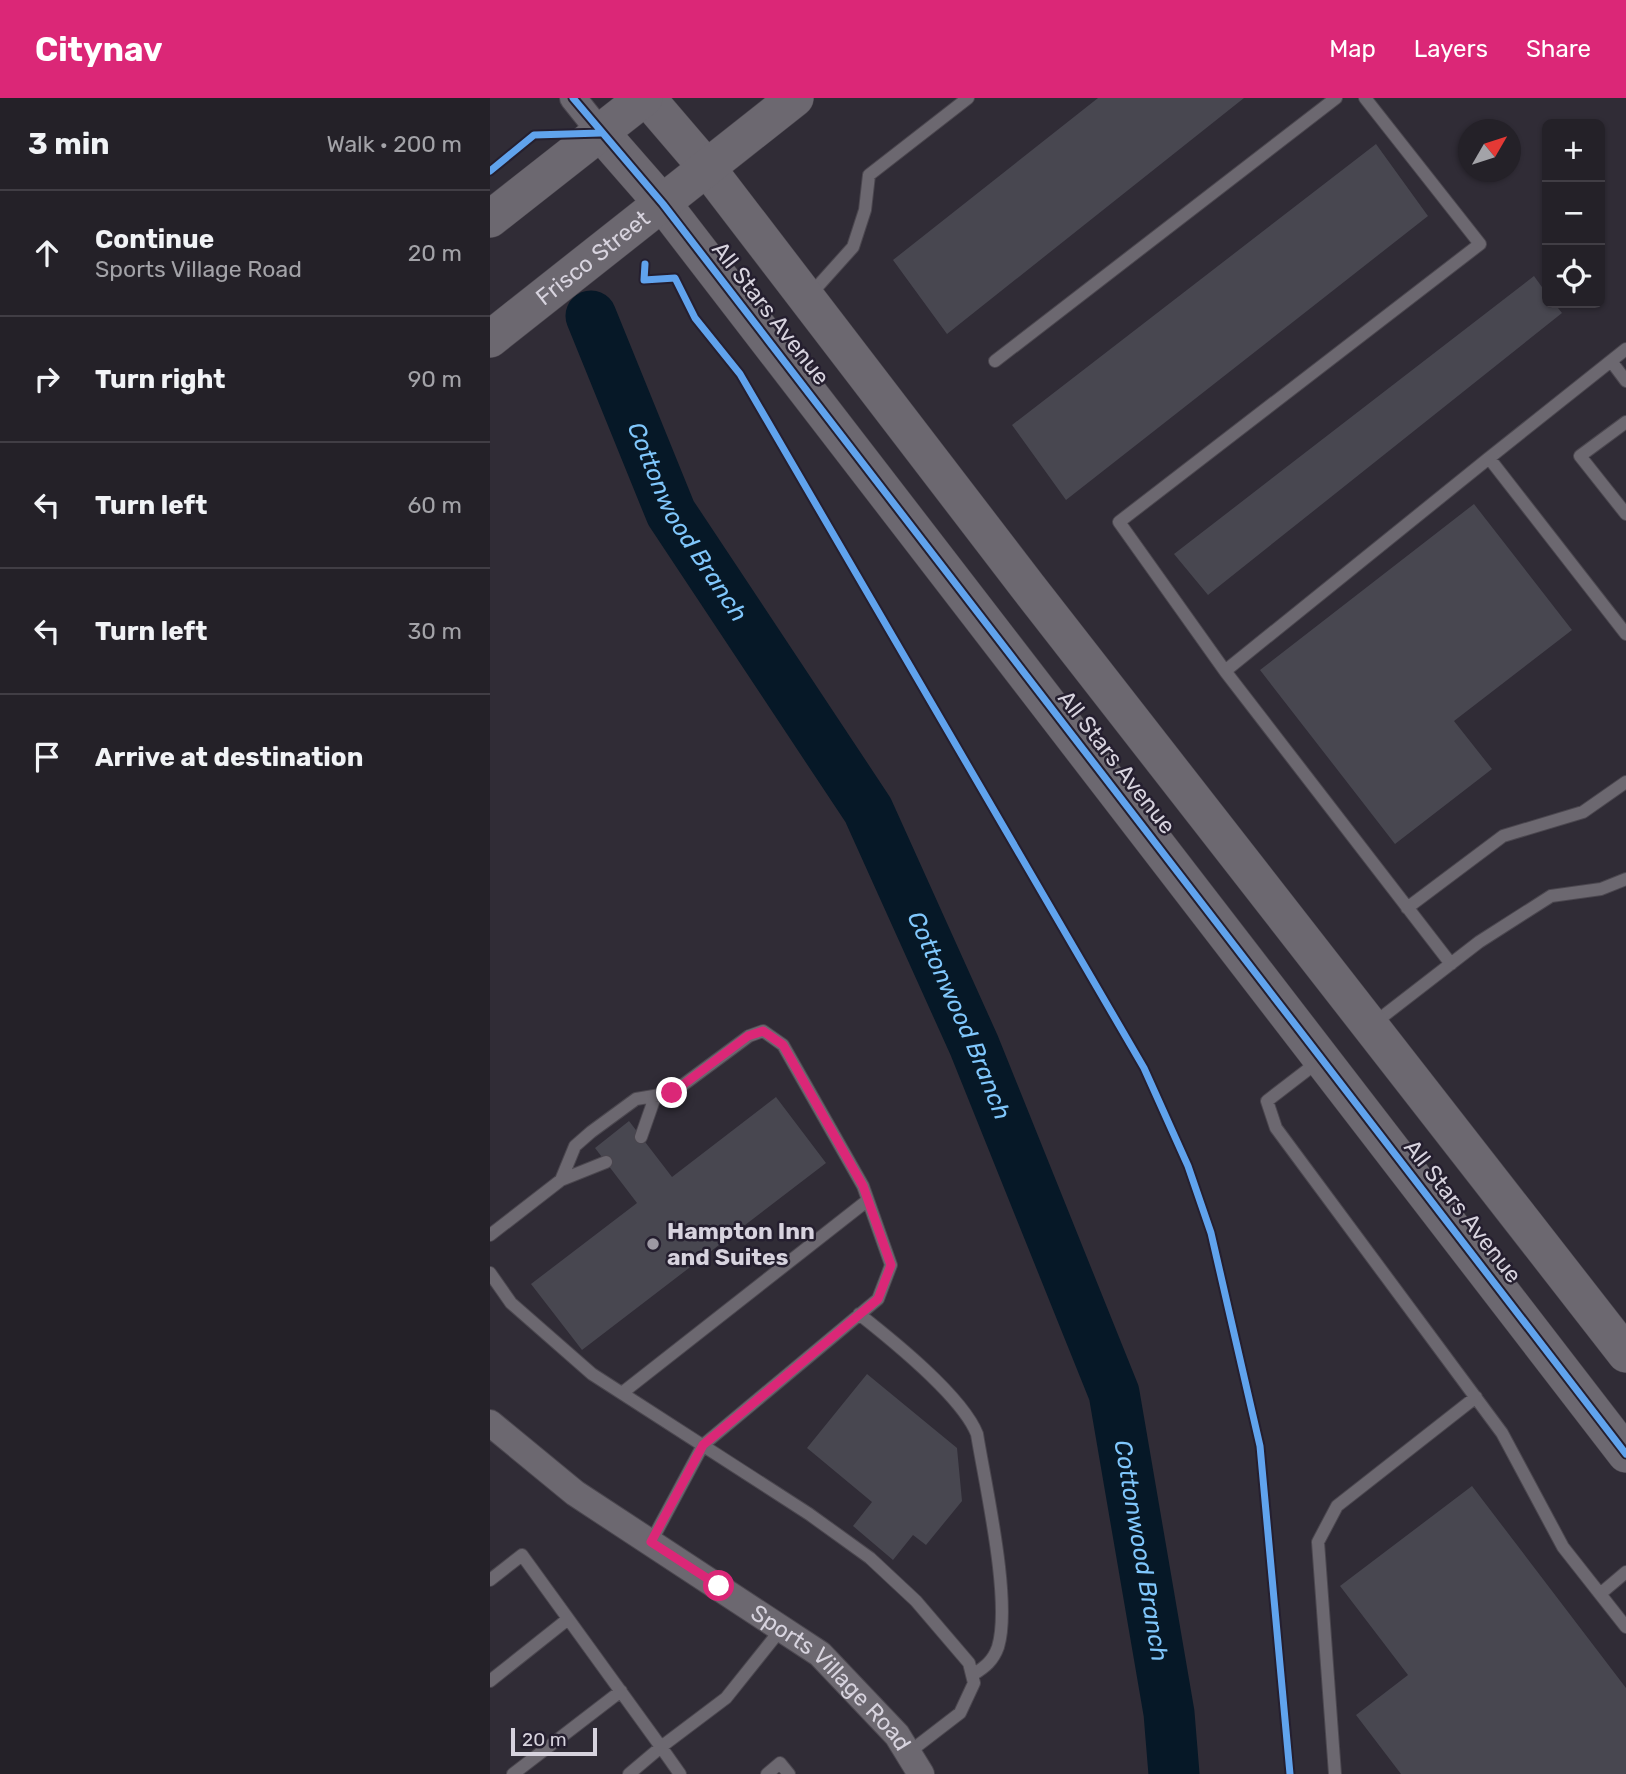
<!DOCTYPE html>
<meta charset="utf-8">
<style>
body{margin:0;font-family:Rubik,sans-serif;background:#2c2930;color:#f1f3f6}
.controls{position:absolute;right:21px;top:21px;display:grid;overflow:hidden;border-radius:10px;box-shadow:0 2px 5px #0004}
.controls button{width:63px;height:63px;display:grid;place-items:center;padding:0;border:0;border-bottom:2px solid #413e45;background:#242128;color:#f1f3f6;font:35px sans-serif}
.compass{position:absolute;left:968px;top:21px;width:63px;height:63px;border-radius:50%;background:#242128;box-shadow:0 2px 5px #0004;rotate:51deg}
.scale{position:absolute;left:21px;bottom:18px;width:86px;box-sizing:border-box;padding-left:7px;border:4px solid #d7d3de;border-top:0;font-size:19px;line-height:24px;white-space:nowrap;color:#d7d3de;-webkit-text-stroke:5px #251f2f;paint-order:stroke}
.stop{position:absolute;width:21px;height:21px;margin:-16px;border:5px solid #db2777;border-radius:50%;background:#fff}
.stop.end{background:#db2777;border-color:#fff;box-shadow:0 2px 7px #0008}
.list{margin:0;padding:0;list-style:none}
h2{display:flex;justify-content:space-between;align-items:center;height:91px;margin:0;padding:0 28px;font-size:30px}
h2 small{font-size:23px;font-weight:400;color:#a3a3a8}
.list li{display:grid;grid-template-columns:46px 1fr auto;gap:21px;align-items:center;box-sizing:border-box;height:126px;padding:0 28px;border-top:2px solid #413e45}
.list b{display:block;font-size:26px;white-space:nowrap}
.list p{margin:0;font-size:23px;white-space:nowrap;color:#a3a3a8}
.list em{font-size:23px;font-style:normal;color:#a3a3a8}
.icon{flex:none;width:38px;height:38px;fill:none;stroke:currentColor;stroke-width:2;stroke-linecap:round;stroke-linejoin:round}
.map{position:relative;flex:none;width:1136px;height:1676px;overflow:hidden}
header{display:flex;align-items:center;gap:42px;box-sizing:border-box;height:98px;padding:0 35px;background:#db2777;color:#fff}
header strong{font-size:33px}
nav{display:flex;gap:38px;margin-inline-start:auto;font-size:24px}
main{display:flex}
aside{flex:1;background:#242128}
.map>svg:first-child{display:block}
</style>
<header>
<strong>Citynav</strong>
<nav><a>Map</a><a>Layers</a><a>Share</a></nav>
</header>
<main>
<aside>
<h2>3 min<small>Walk · 200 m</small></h2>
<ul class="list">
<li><svg class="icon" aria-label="ahead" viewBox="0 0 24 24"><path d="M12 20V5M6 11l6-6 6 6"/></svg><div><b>Continue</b><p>Sports Village Road</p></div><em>20 m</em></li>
<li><svg class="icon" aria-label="right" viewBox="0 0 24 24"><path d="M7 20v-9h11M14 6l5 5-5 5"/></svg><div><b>Turn right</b></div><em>90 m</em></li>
<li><svg class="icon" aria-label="left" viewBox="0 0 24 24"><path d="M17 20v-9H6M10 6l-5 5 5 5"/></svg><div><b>Turn left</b></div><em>60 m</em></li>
<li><svg class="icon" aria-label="left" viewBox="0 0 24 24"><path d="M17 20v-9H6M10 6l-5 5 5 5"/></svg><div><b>Turn left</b></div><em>30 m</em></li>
<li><svg class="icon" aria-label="arrive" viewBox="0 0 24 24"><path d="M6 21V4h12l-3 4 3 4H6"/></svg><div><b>Arrive at destination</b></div></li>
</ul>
</aside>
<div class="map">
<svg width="1136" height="1676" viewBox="0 0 1136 1676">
<rect width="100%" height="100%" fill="#302c36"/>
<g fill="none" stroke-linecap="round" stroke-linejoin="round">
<path stroke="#061827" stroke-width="51" id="s1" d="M101 218 181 415 378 712 484 947 624 1295 679 1615 684 1676"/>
</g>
<path fill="#484750" d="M608 0H754L457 236 403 162Z
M886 46 938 118 576 402 522 327Z
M1044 178 1057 196V205H1064L1072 215 718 497 684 456Z
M984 406 1082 532 964 623 1002 671 905 746 770 572Z
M286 999 336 1065 92 1252 41 1186 147 1105 105 1050 139 1023 182 1079Z
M377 1276 467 1350 472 1403 436 1447 423 1437 403 1462 363 1428 382 1404 317 1350Z
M982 1388 1136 1590V1676H911L866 1617 918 1577 850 1488Z"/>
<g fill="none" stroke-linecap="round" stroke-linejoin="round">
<defs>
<path id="lane" d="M319 198 363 149 375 112 379 77 478 0
M1136 251 999 360 1136 536
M505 263 846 0
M1121 263 1136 283
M1136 324 1090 358 1136 416
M735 573 629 424 990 146 875 0
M917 810 1013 738 1093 714 1136 684
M961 866 735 573 999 360
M883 926 989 844 1061 798 1111 791 1136 781
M829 963 777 1003 786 1030 1012 1335 1073 1449 1136 1529
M151 1039 165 999
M71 1082 116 1064
M0 1137 71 1082 85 1048 101 1034 146 1001 182 995 259 938 273 933 293 947 373 1088 401 1167 388 1201 213 1347 161 1444
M0 1175 21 1205 102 1276 319 1416 380 1460 426 1503 479 1565 484 1585 470 1615 418 1655
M369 1216C402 1242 472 1298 487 1336 495 1386 522 1503 508 1549 503 1563 495 1569 484 1576
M132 1295 378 1102
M0 1482 32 1457 171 1649 236 1600 292 1530
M1110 1496 1136 1474
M0 1583 78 1521
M23 1676 131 1593
M139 1676 171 1649 190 1676
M277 1676 290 1665 299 1676
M845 1676 828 1444 847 1408 986 1299"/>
<g id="street">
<path d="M83 0 111 35"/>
<path id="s2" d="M0 1325 85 1395 330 1556 407 1637 431 1676"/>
</g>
<g id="secondary">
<path d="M157 0 217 70 538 489 1136 1256"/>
<path d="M111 35 173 106 1136 1356"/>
<path d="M0 121 154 0"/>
<path id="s3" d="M0 241 305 0"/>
</g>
</defs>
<use href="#lane" stroke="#4b474f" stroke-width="14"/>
<use href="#street" stroke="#4b474f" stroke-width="28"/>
<use href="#secondary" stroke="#4b474f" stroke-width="38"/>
<use href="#lane" stroke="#6c6870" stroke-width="12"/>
<use href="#street" stroke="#6c6870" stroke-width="26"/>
<use href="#secondary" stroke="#6c6870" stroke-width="37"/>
<defs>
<path id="cycleway" d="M83 0 173 106 1136 1356
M0 73 44 37 111 35
M155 166 154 182 185 180 205 220 250 276 654 970 698 1068 721 1135 770 1348 800 1676"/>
</defs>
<use href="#cycleway" stroke="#251f2f" stroke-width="11"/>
<use href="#cycleway" stroke="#60a3ed" stroke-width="7"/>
</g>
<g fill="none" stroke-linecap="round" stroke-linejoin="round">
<path stroke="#db2777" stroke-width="9" d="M182 995 258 938 273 933 293 947 373 1088 401 1167 388 1201 213 1347 161 1444 229 1488"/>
</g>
<circle fill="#9d99a3" stroke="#251f2f" stroke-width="2.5" cx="163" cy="1146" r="7"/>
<g text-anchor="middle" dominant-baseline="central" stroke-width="5" stroke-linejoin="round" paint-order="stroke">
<g font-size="23" fill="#d7d3de" stroke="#251f2f">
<text stroke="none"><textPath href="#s3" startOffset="131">Frisco Street</textPath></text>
<text transform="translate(281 215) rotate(52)">All Stars Avenue</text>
<text transform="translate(627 664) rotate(52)">All Stars Avenue</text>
<text transform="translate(973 1113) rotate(52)">All Stars Avenue</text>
<text stroke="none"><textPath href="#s2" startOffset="427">Sports Village Road</textPath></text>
</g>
<g font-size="23" font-weight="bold" fill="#d7d3de" stroke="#251f2f" text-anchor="start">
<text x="177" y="1133">Hampton Inn<tspan x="177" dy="26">and Suites</tspan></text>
</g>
<g font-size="24" font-style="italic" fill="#80c7fc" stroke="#251f2f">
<text stroke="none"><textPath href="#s1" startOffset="228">Cottonwood Branch</textPath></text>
<text stroke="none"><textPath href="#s1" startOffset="794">Cottonwood Branch</textPath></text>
<text stroke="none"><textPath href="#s1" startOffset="1362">Cottonwood Branch</textPath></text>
</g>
</g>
</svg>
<div class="controls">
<button>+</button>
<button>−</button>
<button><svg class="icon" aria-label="locate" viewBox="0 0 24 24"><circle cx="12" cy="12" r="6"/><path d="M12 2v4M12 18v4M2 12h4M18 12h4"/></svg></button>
</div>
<svg class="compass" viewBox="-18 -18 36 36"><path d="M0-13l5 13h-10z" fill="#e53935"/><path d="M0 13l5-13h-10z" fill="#a3a3a8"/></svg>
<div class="scale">20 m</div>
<div class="stop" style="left:229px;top:1488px"></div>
<div class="stop end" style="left:182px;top:995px"></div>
</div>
</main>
